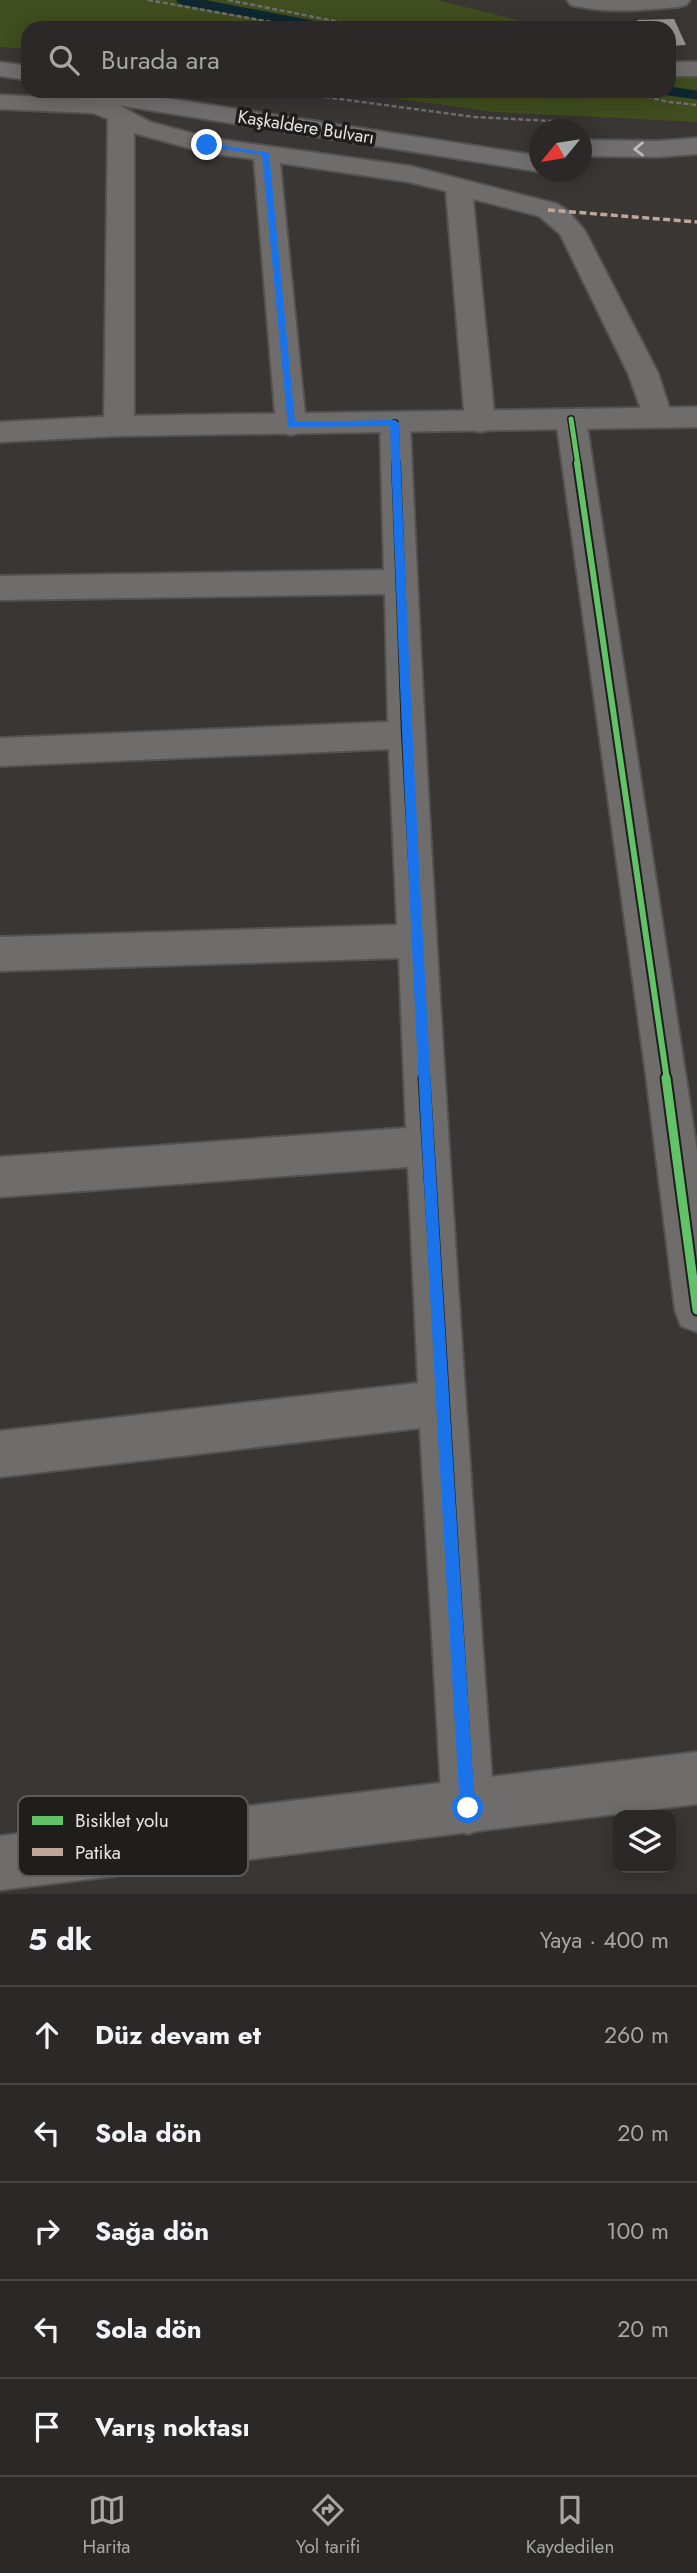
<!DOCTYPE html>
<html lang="tr">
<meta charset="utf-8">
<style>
body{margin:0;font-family:Jost,sans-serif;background:#33302f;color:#f1f3f6}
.controls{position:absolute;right:21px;bottom:21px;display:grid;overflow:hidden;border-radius:14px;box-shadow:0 4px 18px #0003}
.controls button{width:63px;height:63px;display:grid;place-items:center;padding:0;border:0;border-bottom:2px solid #474444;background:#2b2827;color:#f1f3f6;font:35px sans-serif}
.compass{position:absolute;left:529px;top:119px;width:63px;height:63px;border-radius:50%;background:#2b2827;box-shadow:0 4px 18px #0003;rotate:240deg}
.stop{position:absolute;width:21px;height:21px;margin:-16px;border:5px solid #1a73e8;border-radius:50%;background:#fff}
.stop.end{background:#1a73e8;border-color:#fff;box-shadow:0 2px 7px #0008}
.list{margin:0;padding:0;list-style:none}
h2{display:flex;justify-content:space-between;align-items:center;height:91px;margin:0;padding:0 28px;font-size:30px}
h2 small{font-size:23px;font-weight:400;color:#a6a6a7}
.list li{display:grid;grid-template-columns:46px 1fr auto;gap:21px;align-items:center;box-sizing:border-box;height:98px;padding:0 28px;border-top:2px solid #474444}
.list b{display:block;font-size:26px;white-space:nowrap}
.list em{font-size:23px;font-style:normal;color:#a6a6a7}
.icon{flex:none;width:38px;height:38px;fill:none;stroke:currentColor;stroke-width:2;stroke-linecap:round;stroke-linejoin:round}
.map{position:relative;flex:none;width:697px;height:1894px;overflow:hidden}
.search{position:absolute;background:#2b2827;box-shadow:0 4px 18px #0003;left:21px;right:21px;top:21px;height:77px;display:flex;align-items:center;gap:18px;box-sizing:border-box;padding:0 24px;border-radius:21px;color:#a6a6a7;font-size:26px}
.sheet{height:581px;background:#2b2827}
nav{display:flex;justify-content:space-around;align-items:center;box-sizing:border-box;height:98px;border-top:2px solid #474444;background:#2b2827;font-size:19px;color:#a6a6a7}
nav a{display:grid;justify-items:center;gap:4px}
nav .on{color:#aaa8a6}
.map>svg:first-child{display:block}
</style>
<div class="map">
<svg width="697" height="1894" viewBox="0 0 697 1894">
<rect width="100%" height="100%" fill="#393634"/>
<path fill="#404d1f" d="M0 0H438L549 28H28V49L0 47Z
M669 76 697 77V122L494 112 341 91H669Z"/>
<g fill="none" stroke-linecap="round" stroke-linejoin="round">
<path stroke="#0f2730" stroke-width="9" d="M181 0 328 28
M669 91 697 95"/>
</g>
<path fill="#979593" d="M674 19 686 45 669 46V28H640L637 20Z"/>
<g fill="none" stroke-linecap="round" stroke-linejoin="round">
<defs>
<path id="minor" d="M567 0H690L686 5 678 7C642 10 607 14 571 5Z
M669 62H697V76H669Z
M0 95 93 99 117 104 150 122 209 138 410 166 557 204 568 211 585 231 658 373 672 416 668 423 657 426 646 423 628 373 560 234 539 216 473 199 495 422 491 429 480 432 469 429 465 422 446 191 409 182 280 163 306 425 302 432 291 435 280 432 276 425 254 159 207 153 134 133V426L130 433 119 436 108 433 104 426 108 119 93 113 0 109Z
M571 409 582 412 586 419 697 1151V1332L681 1326 675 1310 646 1075 556 419 560 412Z
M395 413 406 416 410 423C430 886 461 1346 494 1808L487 1827 468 1834 449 1827 442 1808 420 1428 0 1477V1431L418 1383 408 1167 0 1197V1157L406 1128 399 958 0 971V937L397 925 389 749 0 766V738L388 722 385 594 0 600V576L384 570 380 423 384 416Z"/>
<path id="tertiary" d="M697 407V427L119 436 0 442V422L119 416Z
M697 1752V1804L0 1890V1836Z"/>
<path id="secondary" d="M0 62 28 66V80L0 76Z
M61 91H120L540 156 541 172 73 98 64 96Z
M697 138V154L658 157 582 156V140L658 141Z"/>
</defs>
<use href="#minor" stroke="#545251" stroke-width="4"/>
<use href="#tertiary" stroke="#545251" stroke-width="4"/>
<use href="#secondary" stroke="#545251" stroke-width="4"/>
<path stroke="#6f6d6d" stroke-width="2.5" stroke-dasharray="5 2.5" stroke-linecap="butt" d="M148 0 305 28
M228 0 370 28
M280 91 474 117 572 122
M625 91 668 102 697 105"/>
<use href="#minor" fill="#6f6d6b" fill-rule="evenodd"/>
<use href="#tertiary" fill="#6f6d6b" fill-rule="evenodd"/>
<use href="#secondary" fill="#706e6e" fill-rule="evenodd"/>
<path stroke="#c0a59a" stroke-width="3.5" stroke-dasharray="7 3.5" stroke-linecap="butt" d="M548 210 697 222"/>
<defs>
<path id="cycleway-far2" d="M571 419 578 465
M395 423 396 465"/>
<path id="cycleway-far1" d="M396 463 406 735 425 1080
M577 463 667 1080"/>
<path id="cycleway" d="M424 1078 468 1808
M666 1078 697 1310"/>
</defs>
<use href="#cycleway-far2" stroke="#201e1d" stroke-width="8"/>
<use href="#cycleway-far1" stroke="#201e1d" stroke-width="10"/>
<use href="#cycleway" stroke="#201e1d" stroke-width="13"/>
<use href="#cycleway-far2" stroke="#61c268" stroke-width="5"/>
<use href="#cycleway-far1" stroke="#61c268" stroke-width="6"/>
<use href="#cycleway" stroke="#61c268" stroke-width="9"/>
</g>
<defs><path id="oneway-chevron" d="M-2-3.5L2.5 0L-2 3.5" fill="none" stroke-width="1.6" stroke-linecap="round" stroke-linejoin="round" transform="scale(1.75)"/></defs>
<use stroke="#bdbbba" href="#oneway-chevron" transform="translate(639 149) rotate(179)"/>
<path fill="#1a73e8" d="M207 143 269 153 295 422 395 420 399 423C417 885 445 1346 475 1808L473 1813 468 1816 462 1813 460 1808C432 1347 406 887 390 426L288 427 262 155 204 146Z"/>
<g text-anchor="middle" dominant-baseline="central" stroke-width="7" stroke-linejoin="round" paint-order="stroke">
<g font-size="18" fill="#e7e5e3" stroke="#201e1d">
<text transform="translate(306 127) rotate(9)">Kaşkaldere Bulvarı</text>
</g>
</g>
<rect x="18" y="1796" width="230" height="80" rx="10" fill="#201e1d" stroke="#5c5a58" stroke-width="2"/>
<rect x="32" y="1816" width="31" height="9" fill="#61c268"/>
<rect x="32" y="1848" width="31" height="8" fill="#c0a59a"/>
<g font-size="19" fill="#e7e5e3">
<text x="75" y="1827">Bisiklet yolu</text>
<text x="75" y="1859">Patika</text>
</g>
</svg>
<div class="controls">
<button><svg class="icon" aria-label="layers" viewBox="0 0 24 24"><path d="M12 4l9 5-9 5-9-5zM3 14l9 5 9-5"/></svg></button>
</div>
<svg class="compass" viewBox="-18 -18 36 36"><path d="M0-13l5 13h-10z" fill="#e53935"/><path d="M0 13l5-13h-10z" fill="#a6a6a7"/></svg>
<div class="stop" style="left:468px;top:1808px"></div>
<div class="stop end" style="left:207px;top:145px"></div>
<div class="search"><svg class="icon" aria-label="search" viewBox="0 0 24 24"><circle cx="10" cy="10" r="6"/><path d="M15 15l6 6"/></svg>Burada ara</div>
</div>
<section class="sheet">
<h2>5 dk<small>Yaya · 400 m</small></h2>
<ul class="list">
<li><svg class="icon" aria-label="ahead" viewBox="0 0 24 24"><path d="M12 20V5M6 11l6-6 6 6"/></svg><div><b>Düz devam et</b></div><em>260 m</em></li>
<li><svg class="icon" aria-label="left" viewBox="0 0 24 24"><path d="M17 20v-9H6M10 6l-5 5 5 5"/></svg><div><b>Sola dön</b></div><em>20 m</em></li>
<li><svg class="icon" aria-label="right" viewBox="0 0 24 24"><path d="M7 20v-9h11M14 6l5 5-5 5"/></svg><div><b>Sağa dön</b></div><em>100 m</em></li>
<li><svg class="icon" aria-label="left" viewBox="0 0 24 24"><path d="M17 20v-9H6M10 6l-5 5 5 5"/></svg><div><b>Sola dön</b></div><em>20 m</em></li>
<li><svg class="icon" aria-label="arrive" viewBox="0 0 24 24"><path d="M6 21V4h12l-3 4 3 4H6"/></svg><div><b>Varış noktası</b></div></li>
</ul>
</section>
<nav>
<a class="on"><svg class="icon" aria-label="map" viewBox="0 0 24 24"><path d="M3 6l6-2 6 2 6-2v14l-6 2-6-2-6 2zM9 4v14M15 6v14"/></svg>Harita</a>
<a><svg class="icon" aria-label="directions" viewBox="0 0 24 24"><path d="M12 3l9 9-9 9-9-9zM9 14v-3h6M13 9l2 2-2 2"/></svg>Yol tarifi</a>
<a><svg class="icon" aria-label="saved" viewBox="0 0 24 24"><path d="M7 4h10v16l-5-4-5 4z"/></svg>Kaydedilen</a>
</nav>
